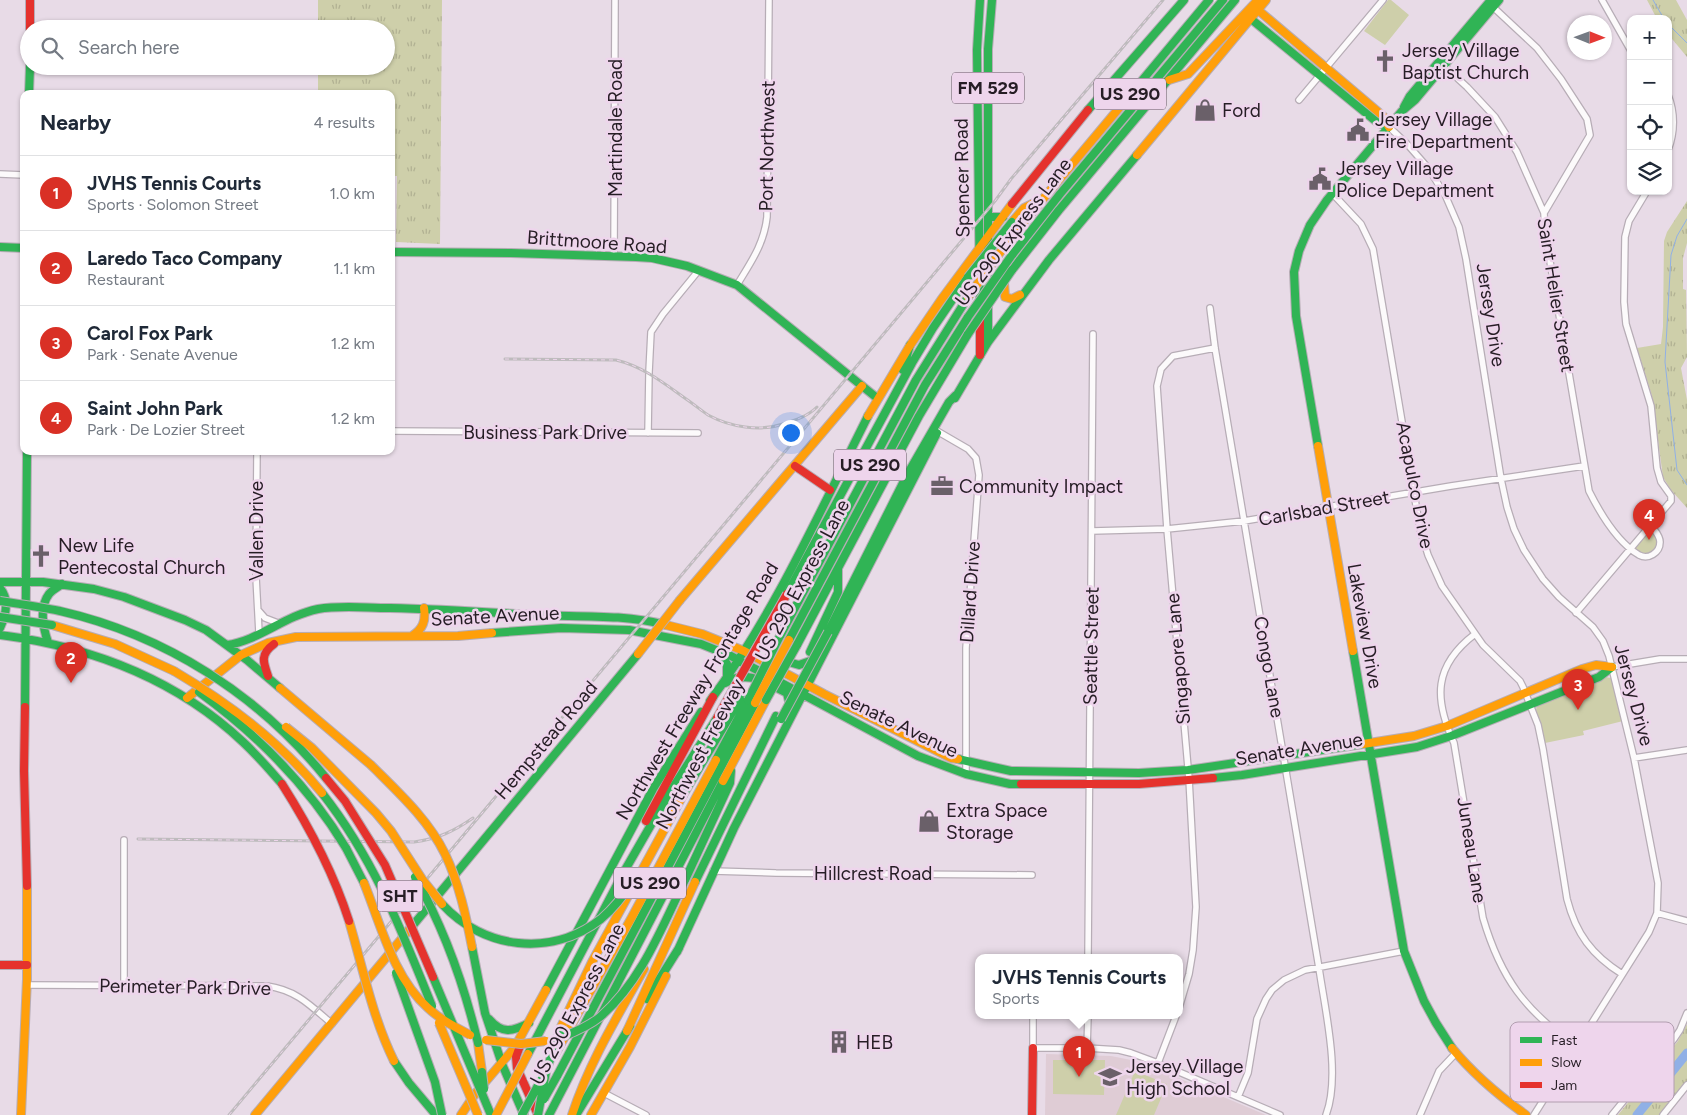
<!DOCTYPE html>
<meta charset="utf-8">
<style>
body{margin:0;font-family:Figtree,sans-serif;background:#f2f2f3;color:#1f2937}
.controls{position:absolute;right:15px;top:15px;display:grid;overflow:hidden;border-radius:10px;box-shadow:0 1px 4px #0004}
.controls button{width:45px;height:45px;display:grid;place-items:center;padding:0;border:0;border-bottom:1px solid #e0e1e3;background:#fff;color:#1f2937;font:25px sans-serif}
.compass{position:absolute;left:1567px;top:15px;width:45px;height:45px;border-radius:50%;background:#fff;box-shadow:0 1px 4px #0004;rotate:91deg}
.you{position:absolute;left:790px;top:432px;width:18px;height:18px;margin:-12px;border:4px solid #fff;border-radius:50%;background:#1a73e8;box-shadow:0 0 0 8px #1a73e833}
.badge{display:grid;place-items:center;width:32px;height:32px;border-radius:50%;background:#d93025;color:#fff;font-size:16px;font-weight:700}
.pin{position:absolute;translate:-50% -41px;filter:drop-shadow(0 1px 2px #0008)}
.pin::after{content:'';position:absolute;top:26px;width:18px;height:15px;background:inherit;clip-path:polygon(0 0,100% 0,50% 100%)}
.popup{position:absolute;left:975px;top:954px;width:208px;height:65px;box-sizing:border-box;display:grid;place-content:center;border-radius:10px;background:#fff;filter:drop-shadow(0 1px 4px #0005);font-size:16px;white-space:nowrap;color:#747a83}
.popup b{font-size:19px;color:#1f2937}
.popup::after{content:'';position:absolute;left:50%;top:100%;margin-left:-10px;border:10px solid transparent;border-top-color:#fff}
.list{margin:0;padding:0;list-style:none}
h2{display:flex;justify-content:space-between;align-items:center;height:65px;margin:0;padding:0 20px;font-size:21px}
h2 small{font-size:16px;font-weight:400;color:#747a83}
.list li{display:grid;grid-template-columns:32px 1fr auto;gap:15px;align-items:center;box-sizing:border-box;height:75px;padding:0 20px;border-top:1px solid #e0e1e3}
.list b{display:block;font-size:19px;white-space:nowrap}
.list p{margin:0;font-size:16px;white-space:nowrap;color:#747a83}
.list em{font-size:16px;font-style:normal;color:#747a83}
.icon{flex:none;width:28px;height:28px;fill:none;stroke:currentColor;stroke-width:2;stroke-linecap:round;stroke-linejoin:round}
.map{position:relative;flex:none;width:1687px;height:1115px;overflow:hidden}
.search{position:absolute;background:#fff;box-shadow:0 1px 4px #0004;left:20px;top:20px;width:375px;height:55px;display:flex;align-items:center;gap:12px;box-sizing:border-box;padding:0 18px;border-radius:28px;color:#747a83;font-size:19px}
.panel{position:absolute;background:#fff;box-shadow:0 1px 4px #0004;left:20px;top:90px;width:375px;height:365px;border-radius:10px}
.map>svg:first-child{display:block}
</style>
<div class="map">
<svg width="1687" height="1115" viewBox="0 0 1687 1115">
<defs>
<pattern id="grass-tufts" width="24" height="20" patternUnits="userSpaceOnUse" patternTransform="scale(1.25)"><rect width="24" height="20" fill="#cecfaa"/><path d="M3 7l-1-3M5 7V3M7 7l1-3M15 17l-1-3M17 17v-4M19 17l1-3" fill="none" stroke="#b1b192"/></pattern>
</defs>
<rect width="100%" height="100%" fill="#e8dbe7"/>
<path fill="#dfccd5" d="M1046 1054 1111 1056 1141 1062 1266 1115H1045Z"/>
<path fill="url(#grass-tufts)" d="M318 0H442L440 244 396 242 397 176H391V94H318V66H386V29H318Z
M1647 0H1676L1687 20V57L1668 34V19H1657Z
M1687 201V243L1683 258V289L1686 290 1687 357 1681 368 1687 400V508L1671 490 1663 477 1652 396 1637 348 1661 344 1663 327 1664 241 1667 232Z
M1687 1024V1081L1660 1115H1618L1678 1041Z"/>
<path fill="#cecfaa" d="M1388 0H1391L1409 15 1385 45 1364 31Z
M1651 525 1660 543 1650 557 1630 548Z
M1605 677 1611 678 1613 683 1623 721 1583 731 1584 735 1545 743 1536 710 1537 705Z
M1053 1060H1105L1104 1095 1053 1094Z
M1135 1071 1167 1084 1154 1115H1116Z"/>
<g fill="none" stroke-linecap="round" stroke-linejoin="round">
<path stroke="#90b0e6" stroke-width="1" d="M1653 0 1664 19
M1668 24 1687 43
M1687 219 1677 236 1671 255 1665 362 1677 470 1687 485"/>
<path stroke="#90b0e6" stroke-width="9" d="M1637 1115 1687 1053"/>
<defs>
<path id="street" d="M1602 0 1631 51
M1492 6 1537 48 1561 79 1587 119 1590 135 1544 213
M1441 63 1467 87 1495 117 1517 152 1544 213 1545 232 1589 491C1600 513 1617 542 1639 555 1648 560 1660 553 1660 542 1660 535 1654 530 1651 525
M1668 95C1675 112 1675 132 1668 150
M1299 100 1383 0
M1389 127 1408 145 1429 169 1446 197 1459 227 1466 259 1501 479 1507 507 1514 529 1524 550 1543 579 1559 597 1593 627 1603 641 1609 656 1634 758 1658 883 1657 913 1649 932 1534 1115
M0 174 24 175
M1332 193 1361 224 1373 249 1420 529 1428 555 1442 586 1483 645 1520 681 1523 687 1538 725 1543 749 1567 899C1576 934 1592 955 1622 974
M614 256 615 0
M737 285C751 262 764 244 767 217L769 0
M1210 308 1215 348 1319 968C1325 1010 1341 1075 1326 1115
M391 431 698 433
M937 431 968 449 976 458 979 475 966 648V774
M648 433 649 372 651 332 663 314 699 270
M257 451 256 577 259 633
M1092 531 1167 529 1244 521 1451 486 1584 466
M258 610 265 618 278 623
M1576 613 1671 501V496L1661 482 1657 468 1651 406 1626 324 1624 302 1625 237 1629 221 1647 191
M1475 634C1433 666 1434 699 1454 743L1483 918C1501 979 1525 1010 1576 1047
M1612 667 1660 659H1687
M1634 758 1687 750
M713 871 776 873 1032 875
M1657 913 1687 921
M1088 958 1093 334
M27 985 267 986C296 990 310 1005 332 1024
M124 985V840
M1179 1008 1189 974 1193 950 1196 907 1189 779 1167 529 1157 386 1161 369 1173 356 1215 348
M1033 1016V1048H1087L1119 1050 1131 1053 1158 1063 1280 1115
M1087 1048 1088 1016
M1158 1063 1176 1016
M604 1093 646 1115
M1238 1097 1248 1073 1257 1019 1266 999 1272 990 1284 980 1305 970 1404 951
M1420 1115 1439 1071 1456 1053
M1612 1115 1674 1039 1680 1030 1687 1013
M1663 1115 1687 1085"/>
<path id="fast" d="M980 0 977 50 980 302
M1251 19 1378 123 1389 127
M29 94 30 66
M1130 95 1209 0
M1404 107 1410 96 1491 0
M1088 110 1184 0
M987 214 992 217H1003
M0 247 24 248
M391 252 511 253 636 257 652 258 687 266 737 285 877 398
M1012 255 1060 194 1223 0
M1012 270 1059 210 1235 0
M988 342V49L992 0
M903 370 910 345
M955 398 988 342 1049 260 1137 155
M1318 446 1296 316 1294 272 1299 251 1310 225 1327 200 1402 111 1415 100 1499 0
M0 582H43L94 589 124 597 185 620 206 630 247 660 280 688
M0 588C10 600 6 615 0 628
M787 594 912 363 933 328 968 277
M828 632 907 475 949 402 956 395
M492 633 561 628 629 630 701 644 731 656 918 756 966 774 1010 784H1021
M0 635C92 647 175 678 243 742 257 755 270 770 282 784
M780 636 916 380 968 297
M789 640 925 385 968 317
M48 642C43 628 39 607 49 594 52 590 58 587 62 584
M227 645C258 641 284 616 318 609 341 605 366 608 390 608 438 609 486 612 534 615 577 617 624 614 666 625
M797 645 919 416 968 334
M1353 651 1404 951 1424 1001 1436 1023 1452 1048
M719 652 727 664V676
M810 652 838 592V569
M785 661 799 665 813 660
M725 683C748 669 766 683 787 693L790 706
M710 701C775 613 819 513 868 416
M25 707 27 451
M958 759 1011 771 1139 773 1188 770 1363 744
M716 760 748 700
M1213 778 1242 775 1417 747 1451 736 1599 677 1612 667
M683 795 742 696
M346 848 364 883
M685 880 730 783 731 771
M695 882 776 716
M409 930 638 654
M472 947 485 1013 502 1064 524 1115
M677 952 734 828 937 433
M546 990 653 789 701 712
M647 999 679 948
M489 1019C502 1034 512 1032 529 1023
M528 1054 621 877 667 797 717 718
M394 1061 409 1083 436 1115
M557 1076 755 703
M549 1115 723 781
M576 1115 630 1026"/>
<path id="slow" d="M1258 10 1383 116 1389 127
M1169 80 1188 74 1258 0
M1137 155 1266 0
M1012 222 1024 208 1038 201
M1012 236 1130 95
M1004 281 1005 297 1012 299 1020 295
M868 416 909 347 941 300 1012 204
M1318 446 1353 651
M680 600 862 386
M52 625 115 644 174 671
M666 625 702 634 744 651 824 694 951 758 958 759
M412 636C423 629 426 621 424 608
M280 688 371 765
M187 698 241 655 268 643 296 637 458 636 492 633
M1363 744 1414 736 1447 726 1582 669 1596 665 1612 667
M723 781 766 700
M560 1029 592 962 683 795
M627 1031 695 882
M478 1043 482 1072
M1452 1048C1474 1075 1498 1095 1526 1115
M554 1056 632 917 716 760
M21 1115 27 979V886
M255 1115 409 930
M461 1115 475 1094 515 1047 546 990
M572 1115C589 1063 617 1017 644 969
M591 1115 630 1047 666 976"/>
<path id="jam" d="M30 0V29
M1012 204 1088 110
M980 315V355
M795 466 830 490
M268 676C263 662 260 654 274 644
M25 707 24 771 27 886
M1021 784H1139L1213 778
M646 821 713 697
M0 965H27
M520 1046 516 1057 517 1068 538 1115
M1032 1115 1033 1048"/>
</defs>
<use href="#street" stroke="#b7adb6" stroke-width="8"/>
<use href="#fast" stroke="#b7adb6" stroke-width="10"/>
<use href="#slow" stroke="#b7adb6" stroke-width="10"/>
<use href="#jam" stroke="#b7adb6" stroke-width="10"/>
<use href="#street" stroke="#fcfafb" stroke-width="5.5"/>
<use href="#fast" stroke="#30b455" stroke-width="8"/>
<use href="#slow" stroke="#ff9f0a" stroke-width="8"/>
<use href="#jam" stroke="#e5322d" stroke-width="8"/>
<defs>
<path id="rail" d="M505 359 616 360C645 367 666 385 689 401 696 406 702 411 708 415 730 427 760 432 783 424 796 420 808 416 817 407
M138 839 414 842C438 839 454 831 473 818
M229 1115 995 201 1011 179 1163 0"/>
</defs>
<use href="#rail" stroke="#bebbbd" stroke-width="3"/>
<use href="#rail" stroke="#eed5ec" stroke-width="1" stroke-dasharray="4" stroke-linecap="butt"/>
<defs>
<path id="fast-bridge" d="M968 277 1012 222
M968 317 1012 255
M968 334 1012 270
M0 601C20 604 40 607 60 611 165 635 259 695 326 778
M0 617 52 625
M199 692C258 735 308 785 346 848
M748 700 780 636
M766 700 797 645
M781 719 828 632
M322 793C374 859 401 929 432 1006
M415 877C445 930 464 984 478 1043
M442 904C483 949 551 958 601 919 614 908 624 895 633 881
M396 973 435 1082 442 1115
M433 977 491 1115
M562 1037C575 1032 589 1026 600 1017 641 982 662 927 685 880
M482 1072 484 1089
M544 1099 557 1076
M522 1115 541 1080
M538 1115 546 1072 560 1029"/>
<path id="slow-bridge" d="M968 297 1012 236
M638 654 680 600
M174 671C230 704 281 742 322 793
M755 703 789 640
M286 727 312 748 376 813 391 831 422 879 442 904
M371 765C398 792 428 819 445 854 459 883 466 916 472 947
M364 883C381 925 393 977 428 1008 441 1020 455 1027 470 1035
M349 921C363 968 372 1016 394 1061
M439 1023 478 1115
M486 1040 521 1044 546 1041
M496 1115 528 1054"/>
<path id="jam-bridge" d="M717 718 787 594
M326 778 345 801 385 865 433 977
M282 784C310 828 333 871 349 921"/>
</defs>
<use href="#fast-bridge" stroke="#b7adb6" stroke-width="10" stroke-linecap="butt"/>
<use href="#slow-bridge" stroke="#b7adb6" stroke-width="10" stroke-linecap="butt"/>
<use href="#jam-bridge" stroke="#b7adb6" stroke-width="10" stroke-linecap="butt"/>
<use href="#fast-bridge" stroke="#30b455" stroke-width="8"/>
<use href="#slow-bridge" stroke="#ff9f0a" stroke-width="8"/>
<use href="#jam-bridge" stroke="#e5322d" stroke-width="8"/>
</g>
<defs>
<symbol id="church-bare" viewBox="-9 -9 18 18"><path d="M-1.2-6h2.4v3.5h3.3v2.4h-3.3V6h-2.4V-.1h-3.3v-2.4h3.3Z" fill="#6a6069" stroke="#eed5ec" stroke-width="2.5" paint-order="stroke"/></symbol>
<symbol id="shop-bare" viewBox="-9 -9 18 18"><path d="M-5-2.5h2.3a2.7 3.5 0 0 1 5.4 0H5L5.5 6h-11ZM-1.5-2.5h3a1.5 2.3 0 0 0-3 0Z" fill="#6a6069" stroke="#eed5ec" stroke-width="2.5" paint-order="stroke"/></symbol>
<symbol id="civic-bare" viewBox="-9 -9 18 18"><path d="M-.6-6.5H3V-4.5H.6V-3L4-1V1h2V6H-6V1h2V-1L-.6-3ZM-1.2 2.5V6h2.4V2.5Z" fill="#6a6069" stroke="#eed5ec" stroke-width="2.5" paint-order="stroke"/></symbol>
<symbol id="office-bare" viewBox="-9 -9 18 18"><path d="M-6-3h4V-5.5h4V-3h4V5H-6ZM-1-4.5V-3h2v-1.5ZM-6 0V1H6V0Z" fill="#6a6069" stroke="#eed5ec" stroke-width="2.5" paint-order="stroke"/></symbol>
<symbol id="building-bare" viewBox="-9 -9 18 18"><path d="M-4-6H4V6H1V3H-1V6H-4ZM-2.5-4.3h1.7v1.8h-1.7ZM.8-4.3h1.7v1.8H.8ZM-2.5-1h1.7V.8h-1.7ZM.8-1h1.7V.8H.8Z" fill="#6a6069" stroke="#eed5ec" stroke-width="2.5" paint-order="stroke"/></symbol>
<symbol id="school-bare" viewBox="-9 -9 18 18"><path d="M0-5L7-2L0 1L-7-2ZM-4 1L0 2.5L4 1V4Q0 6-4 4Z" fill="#6a6069" stroke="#eed5ec" stroke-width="2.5" paint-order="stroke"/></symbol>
</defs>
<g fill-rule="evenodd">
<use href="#church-bare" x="1369" y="45" width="32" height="32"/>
<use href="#shop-bare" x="1189" y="94" width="32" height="32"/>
<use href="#civic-bare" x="1342" y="114" width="32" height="32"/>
<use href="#civic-bare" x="1304" y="163" width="32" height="32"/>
<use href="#office-bare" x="926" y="470" width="32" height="32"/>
<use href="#church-bare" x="25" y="540" width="32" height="32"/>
<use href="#shop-bare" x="913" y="805" width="32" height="32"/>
<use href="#building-bare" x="823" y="1026" width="32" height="32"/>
<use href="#school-bare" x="1094" y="1061" width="32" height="32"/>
</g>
<g text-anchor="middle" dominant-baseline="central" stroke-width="5" stroke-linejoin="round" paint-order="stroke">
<g fill="#eed5ec" stroke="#625461" stroke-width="1">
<rect x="952" y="72.5" width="72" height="31" rx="4"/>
<rect x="1094" y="78.5" width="72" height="31" rx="4"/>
<rect x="834" y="449.5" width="72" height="31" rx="4"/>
<rect x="614" y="867.5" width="72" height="31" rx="4"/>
<rect x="377.5" y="880.5" width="45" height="31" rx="4"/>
</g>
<g font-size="18" font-weight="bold" fill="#261d25">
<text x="988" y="88">FM 529</text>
<text x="1130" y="94">US 290</text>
<text x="870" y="465">US 290</text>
<text x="650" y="883">US 290</text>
<text x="400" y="896">SHT</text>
</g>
<g font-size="19" fill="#261d25" stroke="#eed5ec" text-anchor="start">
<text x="1402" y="50">Jersey Village<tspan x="1402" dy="22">Baptist Church</tspan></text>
<text x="1222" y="110">Ford</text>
<text x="1375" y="119">Jersey Village<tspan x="1375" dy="22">Fire Department</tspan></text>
<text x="1336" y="168">Jersey Village<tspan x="1336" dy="22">Police Department</tspan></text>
<text x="959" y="486">Community Impact</text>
<text x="58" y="545">New Life<tspan x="58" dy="22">Pentecostal Church</tspan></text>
<text x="946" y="810">Extra Space<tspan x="946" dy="22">Storage</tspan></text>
<text x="856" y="1042">HEB</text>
<text x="1126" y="1066">Jersey Village<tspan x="1126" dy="22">High School</tspan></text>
</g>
<g font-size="19" fill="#261d25" stroke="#eed5ec">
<text transform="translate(615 128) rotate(-90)">Martindale Road</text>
<text transform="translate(767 146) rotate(-89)">Port Northwest</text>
<text transform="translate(962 178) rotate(-91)">Spencer Road</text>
<text transform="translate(1013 232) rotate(-53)">US 290 Express Lane</text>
<text transform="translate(597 242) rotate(4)">Brittmoore Road</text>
<text transform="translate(1556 295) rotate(81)">Saint Helier Street</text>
<text transform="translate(1491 315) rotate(81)">Jersey Drive</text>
<text x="545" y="432">Business Park Drive</text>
<text transform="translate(1415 485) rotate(79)">Acapulco Drive</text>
<text transform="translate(1324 508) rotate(-10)">Carlsbad Street</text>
<text transform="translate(256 531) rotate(-90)">Vallen Drive</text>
<text transform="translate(802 580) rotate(-62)">US 290 Express Lane</text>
<text transform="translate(970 592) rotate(-86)">Dillard Drive</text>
<text transform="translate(495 616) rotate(-3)">Senate Avenue</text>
<text transform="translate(1365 626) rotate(80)">Lakeview Drive</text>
<text transform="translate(1091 646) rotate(-89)">Seattle Street</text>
<text transform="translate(1178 659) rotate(-95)">Singapore Lane</text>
<text transform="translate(1269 667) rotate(80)">Congo Lane</text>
<text transform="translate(697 691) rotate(-59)">Northwest Freeway Frontage Road</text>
<text transform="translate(1634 695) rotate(75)">Jersey Drive</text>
<text transform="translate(899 724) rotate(26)">Senate Avenue</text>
<text transform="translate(546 740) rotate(-50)">Hempstead Road</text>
<text transform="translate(1299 749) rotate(-9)">Senate Avenue</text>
<text transform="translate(700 754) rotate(-62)">Northwest Freeway</text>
<text transform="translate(1472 850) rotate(81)">Juneau Lane</text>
<text x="873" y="873">Hillcrest Road</text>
<text transform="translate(185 987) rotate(1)">Perimeter Park Drive</text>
<text transform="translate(577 1004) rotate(-62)">US 290 Express Lane</text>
</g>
</g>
<rect x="1510" y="1022" width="164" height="80" rx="8" fill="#eed5ec" stroke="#b29eb0" stroke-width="1"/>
<rect x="1520" y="1037" width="22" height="6" fill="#30b455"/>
<rect x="1520" y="1059" width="22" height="7" fill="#ff9f0a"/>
<rect x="1520" y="1082" width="22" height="6" fill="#e5322d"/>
<g font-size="14" fill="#261d25">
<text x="1551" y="1045">Fast</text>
<text x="1551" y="1067">Slow</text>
<text x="1551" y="1090">Jam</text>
</g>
</svg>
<div class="controls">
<button>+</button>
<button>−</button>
<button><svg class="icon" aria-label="locate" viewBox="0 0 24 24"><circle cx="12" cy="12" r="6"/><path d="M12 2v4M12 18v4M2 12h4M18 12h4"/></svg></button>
<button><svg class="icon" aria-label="layers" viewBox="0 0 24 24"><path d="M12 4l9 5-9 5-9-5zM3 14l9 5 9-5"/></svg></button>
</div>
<svg class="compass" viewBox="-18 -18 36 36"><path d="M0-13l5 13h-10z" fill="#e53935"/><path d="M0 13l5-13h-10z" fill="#747a83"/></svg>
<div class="you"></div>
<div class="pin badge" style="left:1079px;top:1077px">1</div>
<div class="popup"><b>JVHS Tennis Courts</b>Sports</div>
<div class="pin badge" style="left:71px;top:683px">2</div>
<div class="pin badge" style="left:1578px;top:710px">3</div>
<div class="pin badge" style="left:1649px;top:540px">4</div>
<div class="search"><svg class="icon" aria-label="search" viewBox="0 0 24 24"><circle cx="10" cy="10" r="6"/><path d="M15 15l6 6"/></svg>Search here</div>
<section class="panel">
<h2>Nearby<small>4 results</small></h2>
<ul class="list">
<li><span class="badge">1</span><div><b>JVHS Tennis Courts</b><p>Sports · Solomon Street</p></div><em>1.0 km</em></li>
<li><span class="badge">2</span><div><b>Laredo Taco Company</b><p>Restaurant</p></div><em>1.1 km</em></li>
<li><span class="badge">3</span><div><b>Carol Fox Park</b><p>Park · Senate Avenue</p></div><em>1.2 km</em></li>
<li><span class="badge">4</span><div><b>Saint John Park</b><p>Park · De Lozier Street</p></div><em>1.2 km</em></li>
</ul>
</section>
</div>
